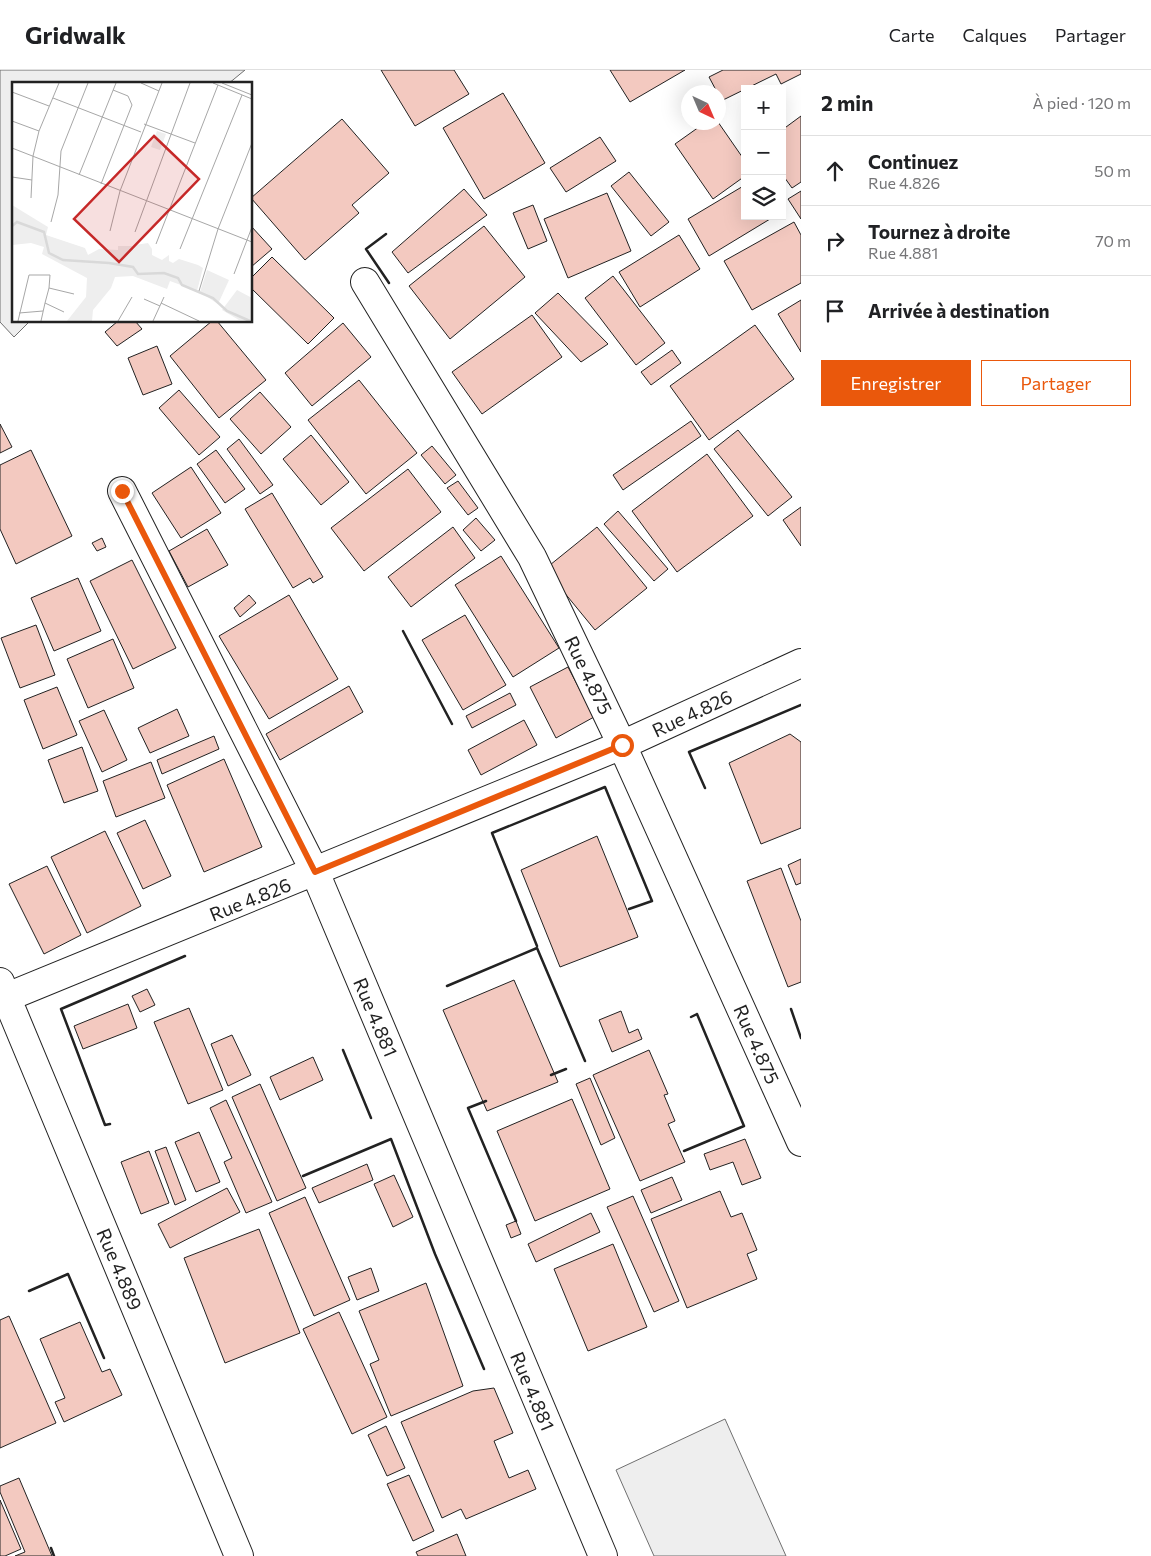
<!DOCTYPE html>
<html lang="fr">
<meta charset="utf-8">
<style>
body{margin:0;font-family:Commissioner,sans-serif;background:#f2f2f2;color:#202124}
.controls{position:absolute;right:15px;top:15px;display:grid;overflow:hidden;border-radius:0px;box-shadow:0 5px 20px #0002}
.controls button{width:45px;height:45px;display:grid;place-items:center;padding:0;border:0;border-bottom:1px solid #e0e0e0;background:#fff;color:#202124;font:25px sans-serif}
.compass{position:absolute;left:681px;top:15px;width:45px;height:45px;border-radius:50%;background:#fff;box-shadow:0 5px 20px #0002;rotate:136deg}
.stop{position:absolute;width:15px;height:15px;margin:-11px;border:4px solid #ea580c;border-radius:50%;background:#fff}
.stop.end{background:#ea580c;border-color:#fff;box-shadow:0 1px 5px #0008}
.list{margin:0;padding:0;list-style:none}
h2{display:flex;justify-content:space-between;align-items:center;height:65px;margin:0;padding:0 20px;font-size:21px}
h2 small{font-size:16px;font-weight:400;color:#757577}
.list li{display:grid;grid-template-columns:32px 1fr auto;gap:15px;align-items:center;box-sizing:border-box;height:70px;padding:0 20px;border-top:1px solid #e0e0e0}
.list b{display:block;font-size:19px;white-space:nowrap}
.list p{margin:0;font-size:16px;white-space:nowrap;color:#757577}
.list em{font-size:16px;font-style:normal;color:#757577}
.actions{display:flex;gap:10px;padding:15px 20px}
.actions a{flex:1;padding:11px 0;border:1px solid #ea580c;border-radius:0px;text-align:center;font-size:18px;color:#ea580c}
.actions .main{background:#ea580c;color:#fff}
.icon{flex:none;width:28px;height:28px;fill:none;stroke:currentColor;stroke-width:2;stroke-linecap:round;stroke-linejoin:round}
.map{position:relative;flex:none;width:801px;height:1486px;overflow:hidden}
header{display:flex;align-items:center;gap:30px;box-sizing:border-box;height:70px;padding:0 25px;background:#fff;border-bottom:1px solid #e0e0e0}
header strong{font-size:24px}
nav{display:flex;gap:28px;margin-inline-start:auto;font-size:18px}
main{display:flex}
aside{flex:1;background:#fff}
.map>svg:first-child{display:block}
</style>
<header>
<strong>Gridwalk</strong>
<nav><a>Carte</a><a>Calques</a><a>Partager</a></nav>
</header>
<main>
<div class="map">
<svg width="801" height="1486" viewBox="0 0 801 1486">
<rect width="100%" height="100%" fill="#fff"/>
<path fill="#eee" stroke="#6f6f6f" d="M0 0H245L228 14H14V251H30L14 267 0 252Z
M725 1349 786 1486H654L616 1400Z"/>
<path fill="#f3c9c0" stroke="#222" d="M381 0H454L469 24 415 56Z
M610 0H685L630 32Z
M723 0H801V4L781 14 776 4 721 31 718 22H717L709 7Z
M503 23 545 93 484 129 443 58Z
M801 46V112L792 118 782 104V60Z
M342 49 389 103 352 135 359 143 305 190 251 128Z
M706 52H718L745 91V106L713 129 675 74Z
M600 67 616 91 566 122 550 98Z
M629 102 669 152 651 166 611 116Z
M745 115V146H775L709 186 688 149Z
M464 119 487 145 408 203 392 182Z
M801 121V149L788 129Z
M607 123 631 181 568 208 544 149Z
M533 135 547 171 528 179 513 143Z
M794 152 801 165V213L752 240 724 191Z
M251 156 272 179 251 197Z
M484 156 525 207 450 269 409 216Z
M679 165 700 199 640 237 619 202Z
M272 187 334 248 308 274 251 218V208Z
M613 206 665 273 636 295 585 228Z
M558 223 608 274 581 292 535 243Z
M801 230V282L778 244Z
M532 245 562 287 482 344 452 302Z
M118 251H135L142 259 117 276 105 262Z
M212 251H217L266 310 219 348 170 286Z
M343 253 371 287 312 336 285 303Z
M755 255 794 309 709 370 670 316Z
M157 276 172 314 143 325 128 288Z
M672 280 681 293 651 315 641 302Z
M359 310 417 383 366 424 308 350Z
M179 320 220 367 199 385 159 338Z
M260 322 291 357 261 384 230 349Z
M691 351 701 366 623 420 613 405Z
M0 354 12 377 0 383Z
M738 360 792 427 768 446 714 379Z
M311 365 349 412 321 435 283 389Z
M239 369 273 415 260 424 227 379Z
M432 376 456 405 445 414 421 385Z
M31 380 72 466 16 494 0 459V395Z
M216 380 245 419 225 433 197 394Z
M707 384 753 446 677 502 632 441Z
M191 397 221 443 181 468 152 423Z
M408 399 441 442 364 501 331 458Z
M458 411 478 438 468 445 447 418Z
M272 423 323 507 313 513 310 508 293 518 245 439Z
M801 437V476L783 450Z
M618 441 668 499 654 511 604 454Z
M476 448 495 470 481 481 463 460Z
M453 457 475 488 411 537 388 507Z
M597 457 647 518 595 560 545 499Z
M207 459 228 495 188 517 169 481Z
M102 468 106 477 97 481 92 473Z
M501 486 559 578 513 607 455 515Z
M132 490 176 578 133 599 90 511Z
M78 508 101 561 54 581 31 528Z
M249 525 256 533 240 547 234 538Z
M289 525 338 609 269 649 219 566Z
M465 545 506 615 463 640 422 570Z
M36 555 55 605 20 618 1 568Z
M113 569 134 618 88 638 67 589Z
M568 597 594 647 556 668 530 617Z
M349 616 363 642 280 690 266 664Z
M57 617 77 665 43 679 24 630Z
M510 623 516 635 472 658 466 646Z
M177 639 189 666 150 683 138 658Z
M104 640 127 690 102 702 79 651Z
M524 650 537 675 481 705 468 680Z
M790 664 801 672V758L761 774 729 693Z
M214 666 219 679 162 704 157 690Z
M82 677 98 721 64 733 48 690Z
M224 689 262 777 204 802 167 715Z
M151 692 165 728 116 747 103 711Z
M145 750 171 806 143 819 117 763Z
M105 761 141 836 87 863 51 787Z
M597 766 638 867 560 897 521 800Z
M801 789V813L796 815 788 795Z
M47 796 81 865 44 884 9 814Z
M781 798 801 851V912L788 917 747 811Z
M514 910 558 1012 487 1041 443 940Z
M147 919 155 935 140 942 132 926Z
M128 934 137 958 83 979 74 956Z
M189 938 223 1020 188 1034 154 952Z
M621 941 629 963 638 959 642 969 612 982 599 950Z
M232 965 251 1005 228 1016 211 974Z
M649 980 668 1024 664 1025 675 1051 668 1054 685 1092 640 1111 593 1005Z
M313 987 323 1010 280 1030 270 1007Z
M590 1008 615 1068 601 1075 576 1014Z
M260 1014 306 1118 277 1131 232 1027Z
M572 1029 610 1119 535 1151 497 1061Z
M226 1030 272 1132 246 1143 224 1092 232 1088 210 1038Z
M199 1062 220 1112 196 1122 175 1072Z
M745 1069 761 1108 742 1115 733 1092 710 1100 704 1084Z
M166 1077 186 1130 175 1135 155 1081Z
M149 1081 169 1133 141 1144 121 1092Z
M367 1094 373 1110 319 1133 312 1118Z
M394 1105 413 1147 393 1157 374 1114Z
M672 1107 682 1130 651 1143 641 1120Z
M227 1118 240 1142 170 1178 158 1154Z
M720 1121 731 1147 742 1143 757 1180 747 1184 757 1209 687 1238 651 1149Z
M633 1126 679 1231 654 1242 607 1137Z
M305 1127 350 1230 314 1246 269 1143Z
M591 1143 600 1162 536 1192 528 1174Z
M516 1151 521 1164 511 1168 506 1155Z
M259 1159 300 1263 225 1293 184 1188Z
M613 1174 647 1257 588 1281 554 1199Z
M371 1198 379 1221 357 1230 348 1207Z
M426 1213 463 1316 391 1346 370 1294 379 1290 359 1241Z
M339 1242 387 1347 352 1364 303 1259Z
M9 1246 56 1353 0 1378V1250Z
M80 1252 102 1302 110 1299 122 1325 64 1352 55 1332 65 1328 40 1269Z
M494 1318 513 1363 494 1371 509 1408 528 1400 536 1419 466 1449 461 1439 442 1448 401 1352 473 1321Z
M386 1356 405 1398 387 1406 368 1365Z
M409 1405 434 1461 413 1471 387 1414Z
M19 1408 52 1486H15L25 1482 0 1422V1416Z
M0 1430 21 1479 5 1486H0Z
M457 1464 466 1486H418L416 1482Z"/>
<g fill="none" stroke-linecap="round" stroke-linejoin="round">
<defs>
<path id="minor" d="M365 212 532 487 622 675 801 1072
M122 421 315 802 603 1486
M0 912 239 1486
M0 930 622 675 801 593"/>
</defs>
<use href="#minor" stroke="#222" stroke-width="30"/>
<use href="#minor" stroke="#fff" stroke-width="28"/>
<path stroke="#222" stroke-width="2.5" d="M386 164 366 179 389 213
M403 561 452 654
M705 718 689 682 801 635
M537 876 492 763 605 717 652 831 629 839
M447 916 537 878 585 991
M791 939 801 968
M343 980 371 1048
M551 1005 566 999
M486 1031 468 1038 516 1151
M110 1054 105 1055 61 939 185 886
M684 1081 744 1056 697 944 691 947
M303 1106 391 1069 435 1184 484 1299
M29 1221 68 1204 104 1288
M51 1478 54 1486"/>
</g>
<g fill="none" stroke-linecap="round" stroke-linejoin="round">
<path stroke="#ea580c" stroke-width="6" d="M122 421 315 802 622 675"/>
</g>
<g text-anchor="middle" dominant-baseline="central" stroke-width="4" stroke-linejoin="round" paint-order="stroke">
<g font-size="19" fill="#222" stroke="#fff">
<text transform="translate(589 605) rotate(64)">Rue 4.875</text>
<text transform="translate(692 643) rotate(-25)">Rue 4.826</text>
<text transform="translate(250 829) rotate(-22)">Rue 4.826</text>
<text transform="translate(376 947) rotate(67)">Rue 4.881</text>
<text transform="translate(757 974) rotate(66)">Rue 4.875</text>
<text transform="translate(120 1199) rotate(67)">Rue 4.889</text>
<text transform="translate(533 1321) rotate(67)">Rue 4.881</text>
</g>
</g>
<g transform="translate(12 12)">
<rect width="240" height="240" fill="#fff"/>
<path d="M145 49 154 52 148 68 139 65ZM0 123 36 145 34 153 73 166 76 173 87 167 106 168V164H120L122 168 123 163 136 161 140 167V173L150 178 157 173V179L161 181 167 177 186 183 191 186 185 209 158 199 155 207 121 194 103 195 99 206 81 228 80 239H55L74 215 75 196 30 172 32 165 19 161 0 163ZM195 188 217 198 206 222 188 210ZM225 208 240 216V239L227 238 210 228Z" fill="#eee"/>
<path fill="none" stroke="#d9d9d9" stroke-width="2.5" d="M0 144 5 140 32 150 37 171 51 178 97 181 121 185 126 192 152 191 166 196 170 203 201 216 215 229 238 239"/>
<path fill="none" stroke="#a7a7a7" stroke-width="1" d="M129 1 147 9M201 1 240 17M210 1 240 13M0 10 37 24M41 16 129 50M0 39 27 49M132 42 183 61M0 66 240 160M67 93 104 1M0 95 20 98M89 102 120 23 116 14 101 8M19 116 21 74 27 49 47 1M39 140 46 113 49 69 76 1M98 149 108 109 150 1M123 150 178 1M144 162 206 3M168 167 230 13M222 192 240 145M187 209 206 147 240 61M132 217 148 224M33 221 37 206M149 221 187 239M7 231 31 229M6 239 17 193H38L37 206 62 212M29 239 33 221 52 230M106 239 120 215M141 239 152 215"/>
<path fill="#c62828" fill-opacity="0.15" stroke="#c62828" stroke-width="2.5" d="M142 54 187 97 107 180 62 137Z"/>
<rect width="240" height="240" fill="none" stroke="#222" stroke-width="2.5"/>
</g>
</svg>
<div class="controls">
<button>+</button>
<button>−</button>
<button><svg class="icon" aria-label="layers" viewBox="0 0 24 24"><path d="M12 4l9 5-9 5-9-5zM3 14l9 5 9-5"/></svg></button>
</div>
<svg class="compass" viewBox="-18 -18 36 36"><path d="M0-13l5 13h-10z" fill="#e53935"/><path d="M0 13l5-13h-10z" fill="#757577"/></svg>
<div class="stop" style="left:622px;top:675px"></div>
<div class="stop end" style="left:122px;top:421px"></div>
</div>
<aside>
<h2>2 min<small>À pied · 120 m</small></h2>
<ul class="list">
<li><svg class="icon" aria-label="ahead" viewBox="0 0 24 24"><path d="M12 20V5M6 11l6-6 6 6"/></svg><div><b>Continuez</b><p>Rue 4.826</p></div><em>50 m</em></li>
<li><svg class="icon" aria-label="right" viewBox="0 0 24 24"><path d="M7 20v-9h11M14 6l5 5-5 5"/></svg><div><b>Tournez à droite</b><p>Rue 4.881</p></div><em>70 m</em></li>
<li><svg class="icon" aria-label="arrive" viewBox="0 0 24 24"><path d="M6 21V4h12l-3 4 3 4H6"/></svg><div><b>Arrivée à destination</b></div></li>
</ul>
<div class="actions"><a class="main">Enregistrer</a><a>Partager</a></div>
</aside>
</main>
